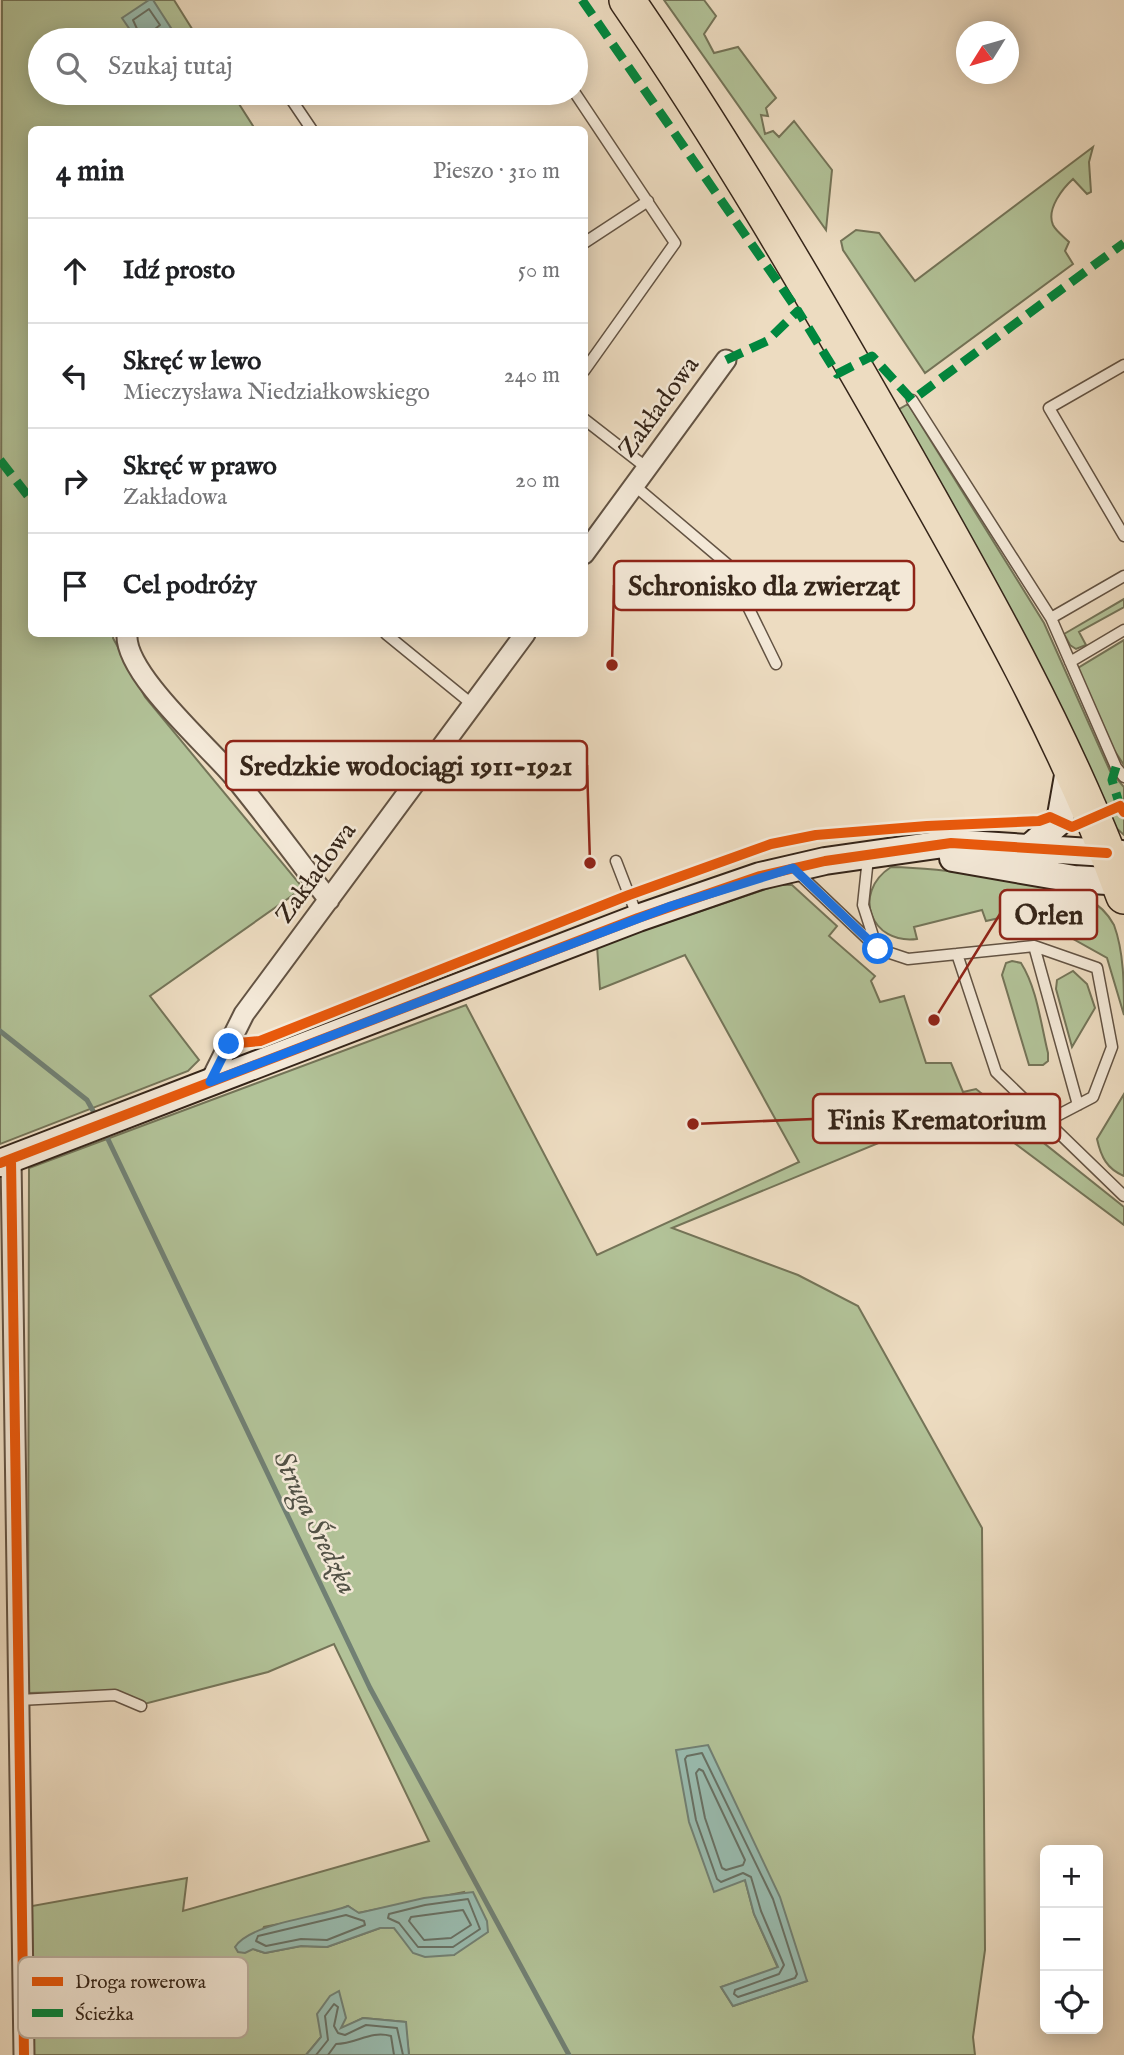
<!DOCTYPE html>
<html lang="pl">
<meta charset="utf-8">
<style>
body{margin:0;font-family:"IM FELL English",serif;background:#f6f6f6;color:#202124}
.controls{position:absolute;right:21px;bottom:21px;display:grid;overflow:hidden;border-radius:10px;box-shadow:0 4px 18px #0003}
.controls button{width:63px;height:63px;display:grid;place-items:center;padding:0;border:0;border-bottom:2px solid #e0e0e0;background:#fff;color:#202124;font:35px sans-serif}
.compass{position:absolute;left:956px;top:21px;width:63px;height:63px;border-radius:50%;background:#fff;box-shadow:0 4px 18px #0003;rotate:233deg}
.stop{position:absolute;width:21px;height:21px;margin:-16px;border:5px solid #1a73e8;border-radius:50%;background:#fff}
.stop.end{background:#1a73e8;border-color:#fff;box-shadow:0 2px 7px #0008}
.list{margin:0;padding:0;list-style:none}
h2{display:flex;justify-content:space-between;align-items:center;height:91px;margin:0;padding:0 28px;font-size:30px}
h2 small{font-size:23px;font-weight:400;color:#757577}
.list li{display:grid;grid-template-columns:46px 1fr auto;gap:21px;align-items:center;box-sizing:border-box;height:105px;padding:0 28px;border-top:2px solid #e0e0e0}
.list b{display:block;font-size:26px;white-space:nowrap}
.list p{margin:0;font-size:23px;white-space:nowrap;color:#757577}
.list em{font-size:23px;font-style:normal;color:#757577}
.icon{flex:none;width:38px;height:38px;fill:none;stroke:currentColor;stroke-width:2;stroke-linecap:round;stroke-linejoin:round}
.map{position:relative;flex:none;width:1124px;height:2055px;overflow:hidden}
.search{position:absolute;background:#fff;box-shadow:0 4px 18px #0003;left:28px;top:28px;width:560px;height:77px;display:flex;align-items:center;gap:18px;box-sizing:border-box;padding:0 24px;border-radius:38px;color:#757577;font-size:26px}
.panel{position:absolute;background:#fff;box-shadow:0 4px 18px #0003;left:28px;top:126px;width:560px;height:511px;border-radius:10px}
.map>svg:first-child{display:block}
</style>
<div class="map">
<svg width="1124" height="2055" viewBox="0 0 1124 2055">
<rect width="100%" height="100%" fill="#eddcc1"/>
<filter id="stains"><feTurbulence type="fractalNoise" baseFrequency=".00286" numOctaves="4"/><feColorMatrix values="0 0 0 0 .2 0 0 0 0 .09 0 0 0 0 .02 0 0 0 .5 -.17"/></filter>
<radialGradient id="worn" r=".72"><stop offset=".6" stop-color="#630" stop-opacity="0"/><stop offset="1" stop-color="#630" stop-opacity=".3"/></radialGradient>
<path fill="#b2c298" stroke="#747458" stroke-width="2" fill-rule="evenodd" d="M2 0H174L199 40H40V93H232L255 129 32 130V634H114L113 638 145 697 303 888 150 996 199 1060 188 1071 0 1144Z
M664 0H704L716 16 704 34 714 53 738 47 776 98 766 108 768 116 761 115 765 134 773 131 779 137 794 121 832 170 826 230Z
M1093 147 1089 162 1091 192 1087 194 1073 179C1063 188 1046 209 1053 225 1056 231 1064 237 1069 242L1065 251 1073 264 925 373 843 250 841 241 856 230 879 233 915 281Z
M908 404 1044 623 1110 771 1124 787V835L1112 824 896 411Z
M1124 599V607L1079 632 1086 645 1076 649 1070 645 1064 634Z
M1124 640V765L1114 750 1078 668Z
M891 867C941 868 1041 881 1087 899 1098 904 1108 914 1114 925 1124 952 1124 985 1124 1015L1107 958 1030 915 1017 914 986 921 982 910 914 927 917 939C871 945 851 893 891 867Z
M778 885H792L837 926 829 936 875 976 871 981 880 1002 904 996 926 1063H951L963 1092 976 1089 1124 1207V1225L966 1107 672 1228 798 1275 858 1306 982 1528 985 1950 973 2037 975 2055H409L405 2022 363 2018 341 2029V2023L321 2037 306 2055H33L32 1906 187 1878 183 1911 429 1841 334 1644 268 1672 144 1704 116 1691 28 1693 29 1168 466 1005 597 1255 799 1162 685 955 600 989 597 946ZM745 1880 807 1981 733 2006 721 1987 778 1968 754 1914ZM464 1892 454 1955C408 1951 427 1964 394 1928H380L327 1947 301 1946 265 1953 253 1949 264 1927 327 1915 348 1906 358 1913Z
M1012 961 1021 963C1037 988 1041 1025 1048 1053V1061L1043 1065H1029L1002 975 1006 963Z
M1073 971 1087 984 1095 1008 1072 1047 1056 989 1057 980Z
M1124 1094V1176C1107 1169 1101 1157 1097 1139Z"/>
<path fill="#99bcb0" stroke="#718074" stroke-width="2" d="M149 0H153L171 28 152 40H137L122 18Z
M708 1745 780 1897 807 1981 733 2006 721 1987 778 1967 754 1914 745 1880 714 1892 689 1822 676 1750Z
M473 1892 487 1921 488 1932 454 1955 425 1957 413 1953 394 1928H380L327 1947 301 1946 265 1953 253 1949 245 1953 238 1952 235 1947C250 1923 320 1917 348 1906L359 1913 424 1898Z
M339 1991 346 2018 341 2028 363 2018 406 2022 409 2055H306L321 2037 317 2014 330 1996Z"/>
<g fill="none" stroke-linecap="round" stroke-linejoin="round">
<path stroke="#677064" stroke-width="2" d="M142 40 133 20 149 9 160 25 150 33 149 40
M702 1753 773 1899 797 1974 795 1978 738 1997 734 1994 735 1990 779 1974 784 1965 761 1911 751 1877 743 1873 721 1882 717 1879 696 1820 685 1759 687 1756Z
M699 1769 703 1771 745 1860 743 1865 726 1870 722 1868 705 1818 696 1773Z
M468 1899 480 1929 453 1947H418L399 1923 388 1918 389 1914 425 1905Z
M463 1910 471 1925 451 1938 424 1940 409 1921 411 1917Z
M346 1915 364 1921 365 1925 327 1940 301 1939 266 1946 256 1941 258 1936Z
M316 2055 328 2040 325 2016 334 2004 338 2007 334 2026 338 2033 345 2035 366 2025 397 2028 403 2055
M328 2055 336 2044C357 2044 370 2030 391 2036L394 2055"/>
<path stroke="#718074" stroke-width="5" d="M0 1031 87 1100 97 1118
M105 1133 370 1688 569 2055"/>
<defs>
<path id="lane" d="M287 93 312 130
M575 93 675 243 584 371
M584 243 648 201
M1124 365 1049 408 1124 536
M912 400 1051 618 1116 767 1124 777
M584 419 647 468
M635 486 727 564 776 664
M1051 618 1124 576
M386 634 473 705
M1070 662 1124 630
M868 858 863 905 875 942
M616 861 638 918
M796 871 878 949 908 959 957 954 996 1072 1124 1196
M1034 946 1078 1105
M957 954 1034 946 1097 968 1112 1047 1093 1097 1045 1122
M19 1700 115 1695 141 1706"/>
<path id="street" d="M584 554 726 360
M127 634C124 673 208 746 234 777 267 817 297 859 329 900
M210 1082 244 1014 525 634
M11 1159 24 2055"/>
<path id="secondary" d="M1028 849 1060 821 1069 770
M953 858 1074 879 1124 882
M0 1163 638 918 760 876 825 861 951 843 1122 854"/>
<path id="highway" d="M627 0C724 141 810 289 895 438 978 584 1066 737 1124 896"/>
</defs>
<use href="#lane" stroke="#635343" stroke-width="13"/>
<use href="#street" stroke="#635343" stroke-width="23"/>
<use href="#secondary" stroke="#352519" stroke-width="30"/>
<use href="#highway" stroke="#352519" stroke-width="38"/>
<use href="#lane" stroke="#f3e8d7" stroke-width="10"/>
<use href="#street" stroke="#f3e8d7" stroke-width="19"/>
<use href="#secondary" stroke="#f3e8d7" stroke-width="26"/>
<use href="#highway" stroke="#eddcc1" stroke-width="35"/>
<path stroke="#00873e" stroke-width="9" stroke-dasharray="18 9" stroke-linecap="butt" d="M582 0 798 311
M726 360 767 341 798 311 837 374 872 356 912 400 1124 243
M0 460 32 501
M1116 767 1112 780 1120 806"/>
<defs>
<path id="cycleway" d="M229 1044 260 1041 629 895 771 844 816 835 927 826 1039 821 1050 817 1072 827 1120 806 1124 812
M11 1159 24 2055
M0 1163 638 918 760 876 825 861 951 843 1107 853"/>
</defs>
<use href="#cycleway" stroke="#f3e8d7" stroke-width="15"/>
<use href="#cycleway" stroke="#e8590c" stroke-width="10"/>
</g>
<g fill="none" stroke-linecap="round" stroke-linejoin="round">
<path stroke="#1a73e8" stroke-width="9" d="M229 1044 210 1082 671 906 793 868 878 949"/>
</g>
<g text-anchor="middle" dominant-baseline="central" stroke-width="5" stroke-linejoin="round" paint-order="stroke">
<g font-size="26" fill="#352519" stroke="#f3e8d7">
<text transform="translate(659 407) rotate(-54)">Zakładowa</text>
<text transform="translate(316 873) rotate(-54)">Zakładowa</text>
</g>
<g font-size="28" font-style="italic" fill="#535246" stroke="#f3e8d7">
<text transform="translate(314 1523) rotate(64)">Struga Średzka</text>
</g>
</g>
<rect x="18" y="1957" width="230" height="81" rx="10" fill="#f3e8d7" stroke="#baae9e" stroke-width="2"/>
<rect x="32" y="1977" width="31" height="9" fill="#e8590c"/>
<rect x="32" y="2009" width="31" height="8" fill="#00873e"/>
<g font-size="19" fill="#352519">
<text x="75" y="1988">Droga rowerowa</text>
<text x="75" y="2020">Ścieżka</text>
</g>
<path fill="none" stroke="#8f2418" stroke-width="2.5" d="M612 665L614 585M590 863L587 765M934 1020L1000 914M693 1124L813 1119"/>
<g fill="#8f2418" stroke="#f3e8d7" stroke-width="2.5">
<circle cx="612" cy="665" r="7"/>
<circle cx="590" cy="863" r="7"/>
<circle cx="934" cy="1020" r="7"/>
<circle cx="693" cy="1124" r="7"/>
</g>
<g fill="#f3e8d7" stroke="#8f2418" stroke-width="2.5">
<rect x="614" y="561" width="300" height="49" rx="7"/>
<rect x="226" y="741" width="361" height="49" rx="7"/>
<rect x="1000" y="890" width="97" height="49" rx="7"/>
<rect x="813" y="1094" width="247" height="49" rx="7"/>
</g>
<g font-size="28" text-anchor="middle" font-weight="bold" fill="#352519">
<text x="764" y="595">Schronisko dla zwierząt</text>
<text x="406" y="775">Sredzkie wodociągi 1911-1921</text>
<text x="1049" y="924">Orlen</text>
<text x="937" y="1129">Finis Krematorium</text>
</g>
<rect width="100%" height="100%" filter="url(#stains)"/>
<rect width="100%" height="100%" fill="url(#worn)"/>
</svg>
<div class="controls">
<button>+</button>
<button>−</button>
<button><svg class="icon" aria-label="locate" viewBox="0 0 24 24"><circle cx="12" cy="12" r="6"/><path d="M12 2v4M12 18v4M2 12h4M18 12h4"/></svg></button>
</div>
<svg class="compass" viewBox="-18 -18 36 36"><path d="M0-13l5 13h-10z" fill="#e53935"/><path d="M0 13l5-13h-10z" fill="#757577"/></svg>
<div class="stop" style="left:878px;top:949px"></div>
<div class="stop end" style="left:229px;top:1044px"></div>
<div class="search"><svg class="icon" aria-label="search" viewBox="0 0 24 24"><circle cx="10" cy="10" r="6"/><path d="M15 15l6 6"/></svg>Szukaj tutaj</div>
<section class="panel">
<h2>4 min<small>Pieszo · 310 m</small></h2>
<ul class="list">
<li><svg class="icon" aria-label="ahead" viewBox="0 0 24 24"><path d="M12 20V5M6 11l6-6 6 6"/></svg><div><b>Idź prosto</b></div><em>50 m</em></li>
<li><svg class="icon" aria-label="left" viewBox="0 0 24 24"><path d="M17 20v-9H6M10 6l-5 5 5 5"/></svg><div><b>Skręć w lewo</b><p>Mieczysława Niedziałkowskiego</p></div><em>240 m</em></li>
<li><svg class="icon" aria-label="right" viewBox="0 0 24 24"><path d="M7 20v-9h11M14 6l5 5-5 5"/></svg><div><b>Skręć w prawo</b><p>Zakładowa</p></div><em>20 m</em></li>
<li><svg class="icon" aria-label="arrive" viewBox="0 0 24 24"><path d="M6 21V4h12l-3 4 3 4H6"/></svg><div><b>Cel podróży</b></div></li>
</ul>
</section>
</div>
